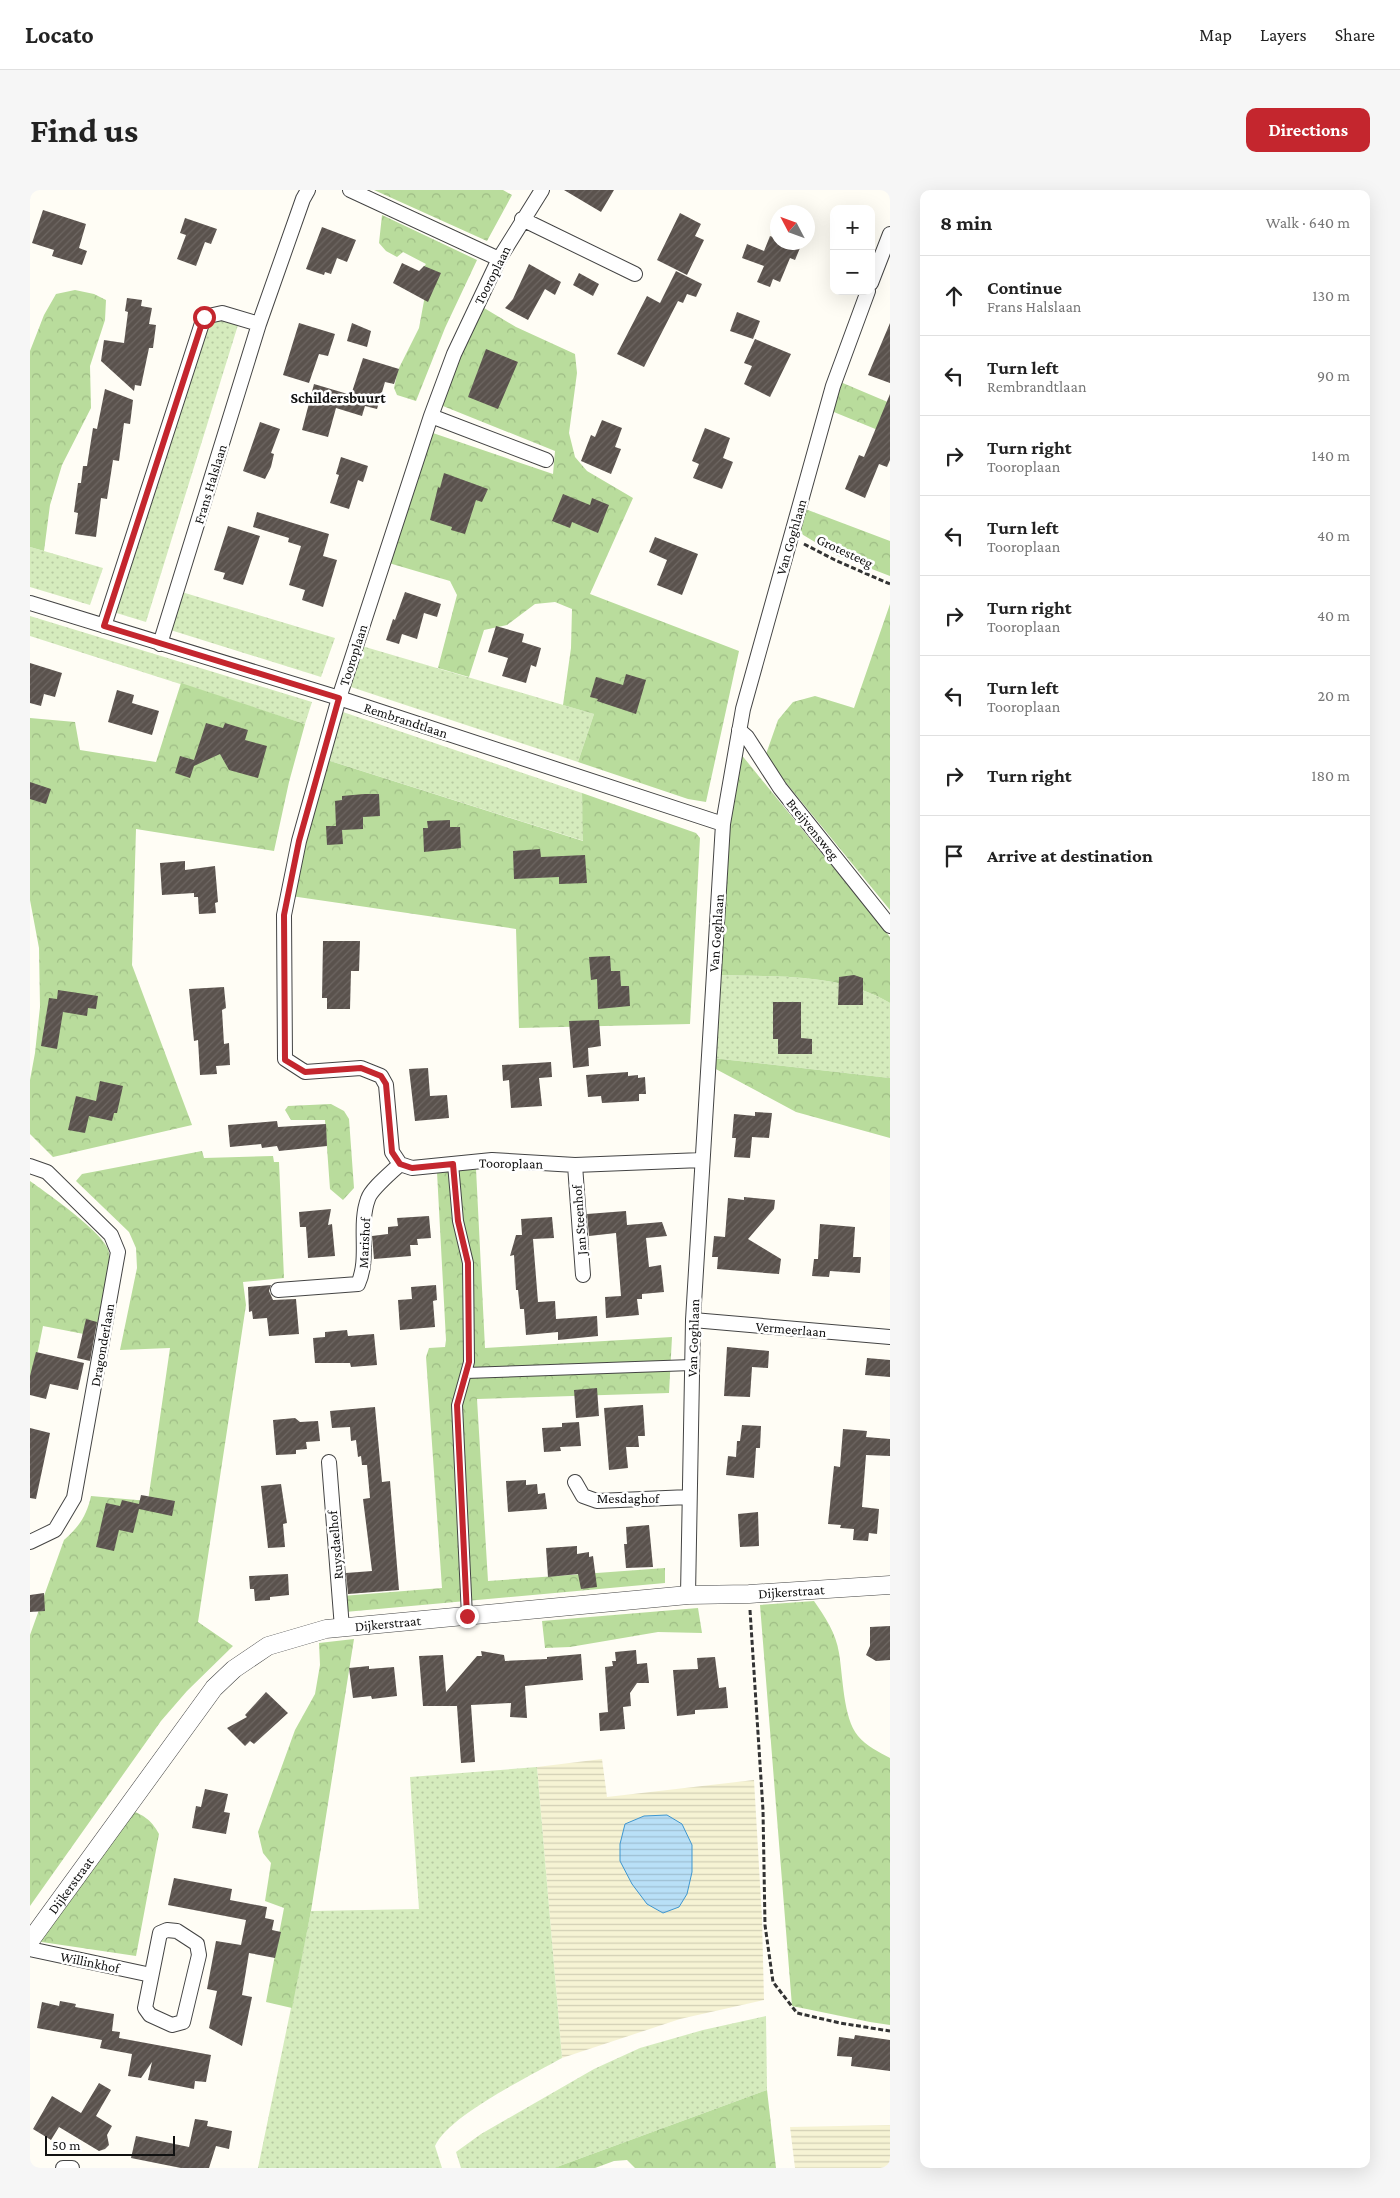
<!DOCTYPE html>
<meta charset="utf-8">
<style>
body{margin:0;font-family:"Crimson Pro",serif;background:#f6f6f6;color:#222}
.controls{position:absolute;right:15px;top:15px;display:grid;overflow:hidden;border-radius:10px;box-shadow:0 5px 20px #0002}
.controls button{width:45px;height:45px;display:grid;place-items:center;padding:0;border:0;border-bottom:1px solid #e0e0e0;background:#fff;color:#222;font:25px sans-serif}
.compass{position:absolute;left:740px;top:15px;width:45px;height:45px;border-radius:50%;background:#fff;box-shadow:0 5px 20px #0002;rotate:311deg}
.scale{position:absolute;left:15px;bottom:12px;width:130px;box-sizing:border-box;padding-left:5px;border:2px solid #111;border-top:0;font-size:14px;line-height:18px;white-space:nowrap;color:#111;-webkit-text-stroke:4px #fff;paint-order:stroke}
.stop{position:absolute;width:15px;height:15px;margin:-11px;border:4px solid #c4262e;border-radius:50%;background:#fff}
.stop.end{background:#c4262e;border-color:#fff;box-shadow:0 1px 5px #0008}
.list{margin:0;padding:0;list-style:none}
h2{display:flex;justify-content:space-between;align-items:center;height:65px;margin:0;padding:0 20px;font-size:21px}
h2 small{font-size:16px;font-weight:400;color:#767676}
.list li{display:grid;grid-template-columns:32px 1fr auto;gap:15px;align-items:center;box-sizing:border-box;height:80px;padding:0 20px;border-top:1px solid #e0e0e0}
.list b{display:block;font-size:19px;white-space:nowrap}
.list p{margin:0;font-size:16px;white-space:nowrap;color:#767676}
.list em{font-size:16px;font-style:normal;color:#767676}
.icon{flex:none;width:28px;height:28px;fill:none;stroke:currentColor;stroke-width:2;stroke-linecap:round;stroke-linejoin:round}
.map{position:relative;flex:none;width:860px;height:1978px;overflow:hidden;border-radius:10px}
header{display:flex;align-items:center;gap:30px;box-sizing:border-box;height:70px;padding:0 25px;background:#fff;border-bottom:1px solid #e0e0e0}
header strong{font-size:24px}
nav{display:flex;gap:28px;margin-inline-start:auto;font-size:18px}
.intro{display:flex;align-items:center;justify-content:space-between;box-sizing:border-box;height:120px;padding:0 30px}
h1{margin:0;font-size:35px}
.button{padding:12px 22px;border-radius:10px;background:#c4262e;color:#fff;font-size:18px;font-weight:700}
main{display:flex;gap:30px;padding:0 30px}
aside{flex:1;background:#fff;border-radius:10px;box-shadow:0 5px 20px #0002}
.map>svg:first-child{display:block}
</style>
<header>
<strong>Locato</strong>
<nav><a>Map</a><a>Layers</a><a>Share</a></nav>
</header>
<div class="intro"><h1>Find us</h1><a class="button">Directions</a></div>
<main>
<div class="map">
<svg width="860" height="1978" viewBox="0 0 860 1978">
<defs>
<pattern id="farmland-rules" width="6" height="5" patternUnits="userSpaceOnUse" patternTransform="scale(1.25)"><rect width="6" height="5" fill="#f6f3d4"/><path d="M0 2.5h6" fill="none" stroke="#d2cfb5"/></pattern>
<pattern id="grass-dots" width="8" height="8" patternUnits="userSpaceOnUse" patternTransform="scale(1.25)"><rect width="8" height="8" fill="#d5ebbd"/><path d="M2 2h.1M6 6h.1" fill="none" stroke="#b6c8a1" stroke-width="1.8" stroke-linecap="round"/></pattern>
<pattern id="forest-crowns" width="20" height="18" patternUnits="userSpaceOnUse" patternTransform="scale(1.25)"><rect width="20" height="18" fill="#b9dc9c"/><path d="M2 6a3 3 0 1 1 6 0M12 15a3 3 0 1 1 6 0" fill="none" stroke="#9ebc85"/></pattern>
<pattern id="water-rules" width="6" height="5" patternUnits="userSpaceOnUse" patternTransform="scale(1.25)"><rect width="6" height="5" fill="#b9e0f7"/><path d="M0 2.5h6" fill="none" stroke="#9ebfd3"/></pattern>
<pattern id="building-hatch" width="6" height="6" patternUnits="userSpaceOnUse" patternTransform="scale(1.25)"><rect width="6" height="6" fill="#5a524d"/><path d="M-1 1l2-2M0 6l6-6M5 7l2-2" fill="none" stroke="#6d6662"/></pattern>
</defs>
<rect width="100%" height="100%" fill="#fffdf5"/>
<path fill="url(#farmland-rules)" d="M572 1569 577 1607 724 1590 732 1729 734 1810 650 1829 532 1868 507 1577Z
M860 1935V1978H765L760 1937Z"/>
<path fill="url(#grass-dots)" d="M179 125 208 135 116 432 80 421Z
M0 357 73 378 60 415 0 397Z
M145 400 305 448 291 487 134 438Z
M0 426 282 512 275 534 0 446Z
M325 454 564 524 548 572 312 494Z
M307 520 552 603 554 651 294 569Z
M687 785C744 787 809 782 860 813V888L682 868Z
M507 1577 532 1868C500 1886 419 1925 405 1956L412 1978H228L281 1721 389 1719 380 1587Z
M736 1826 737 1900 524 1978H431L426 1962 451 1944 564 1879 610 1858 673 1840Z"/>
<path fill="url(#forest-crowns)" d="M344 0H473L482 5 457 51Z
M352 25 447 70 415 138 386 211 367 205 364 198 368 180 389 138 398 89 392 79 396 74 373 62 367 67 356 61 349 53Z
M45 100 64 104 76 110 75 130 60 176 61 218 32 275 20 315 14 361 0 357V161L14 125 26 104Z
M449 115 486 137 545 164 547 183 539 243 545 267 557 281 603 308 560 404 709 461 676 612 658 609 548 572 564 524 533 515 541 458 542 419 525 412 505 414 477 435 454 440 439 487 408 478 427 405 420 391 352 371 397 241 523 284 525 261 408 214Z
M808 191 860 213V245L799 220Z
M770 317 860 351V386L808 366 765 340Z
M860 414V720L735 567 748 530 763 512 785 506 824 518Z
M151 493 275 534 259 592 244 661 106 639 102 775 162 935 23 967 0 944V890L5 863 10 817 9 758 0 710V528L45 532 50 560 126 572Z
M710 563 860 747V813C809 782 744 787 687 785L693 673Z
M294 569 553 651 552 603 666 643 670 648 660 834 489 838 486 739 261 706Z
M682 868 860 888V948L766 922 682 877Z
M301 914 314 921 319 929 324 998 313 1010 300 999 295 930H261L255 920 258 916Z
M172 961 174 968 243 966 244 972H249L254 1088 213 1092 216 1115 168 1432 203 1456 157 1501 131 1531 0 1716V1445L34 1350C49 1337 57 1325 61 1306L118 1311 140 1158 90 1160 107 1078 106 1058 99 1042 46 991 52 984Z
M446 979 455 1158 642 1147 639 1203 447 1209 458 1391 635 1378V1393L315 1422 312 1406 412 1398 396 1167 399 1158 415 1157 416 1150 407 982Z
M0 991C17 1003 71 1041 78 1059 84 1074 68 1128 64 1146L13 1136 0 1200Z
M784 1411C795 1427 806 1443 809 1463 813 1486 813 1528 828 1546 836 1556 849 1562 860 1568V1835L840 1832 762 1816 730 1415Z
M668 1418 672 1443 628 1442 540 1457 515 1458 512 1431Z
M324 1449 281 1721 262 1818 236 1812 254 1718 235 1711 241 1673 233 1663 228 1642 265 1540 285 1504 290 1475 289 1453Z
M98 1619C113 1625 121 1629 129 1644L106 1766 5 1751Z
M737 1900 746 1978H605L597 1970 584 1971 565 1978H524Z"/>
<path fill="url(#water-rules)" stroke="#3f96cf" d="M637 1625 652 1634 662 1655V1682L657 1704 649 1717 633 1723 617 1714 602 1694 590 1671V1654L595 1634 614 1626Z"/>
<path fill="url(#building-hatch)" d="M534 0H584L571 22Z
M13 20 56 34 49 58 57 61 52 75 22 66 24 60 2 53Z
M650 23 671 34 665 46 674 50 657 85 627 70Z
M155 28 187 39 181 54 175 52 166 76 147 69 156 45 150 43Z
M292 37 326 50 317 72 307 68 301 84 295 82 294 85 276 79Z
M740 46 748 49V52H757L770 58 765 70 760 68 750 92 743 89 740 97 727 92 734 76 712 68 717 54 734 61Z
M372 73 389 81 394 76 411 83 398 112 363 93Z
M499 74 531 92 525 105 515 99 498 130 475 118 483 109Z
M646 81 672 94 666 107 657 104 653 113 648 111 614 177 587 164 617 106 630 113Z
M549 83 569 94 563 106 543 95Z
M97 108 112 110 111 116 122 118 119 134 126 135 123 158H119L111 196 105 195 104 201 71 171 74 150 94 153 98 122 95 121Z
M707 122 730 131 723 149 700 141Z
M269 133 305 144 298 166 289 164 279 193 253 185Z
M322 133 341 141 337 157 317 151Z
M860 133V193L838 185Z
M725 149 761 164 740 207 714 194 722 176 714 173Z
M456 159 488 172 468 219 438 207Z
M333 168 369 179 364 194 355 192 347 219 335 216 332 226 306 218 298 247 272 240 284 194 321 205Z
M75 199 103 210 100 234 94 233 89 271 83 270 77 309 71 308 66 347 45 344 48 323 44 322 48 293H51L53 276H57L63 238 67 239Z
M860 204V270L857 277 849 274 835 308 815 299 829 265 834 267Z
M572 230 592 238 585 257 591 259 581 284 551 271 561 245 565 247Z
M230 232 250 239 241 263 244 264 241 277 235 289 213 281Z
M675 238 700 248 693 268 703 272 692 299 663 288 669 274 662 271Z
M311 267 338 276 333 292 328 290 319 319 300 313 309 285 306 284Z
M414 283 458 299 452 312 446 310 435 344 421 340 422 337 400 330 408 297 410 298Z
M533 304 560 315 562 308 579 315 568 343 542 332 540 338 522 331Z
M227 322 299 344 293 366 307 370 293 417 272 410 275 400 259 395 271 356 258 352 259 348 223 337Z
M198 336 230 346 213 395 193 389 195 383 184 380Z
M625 347 668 364 652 405 627 395 637 370 619 362Z
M375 402 411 414 407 427 394 423 387 449 372 444 369 454 356 450 363 429 365 430Z
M466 436 494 444 492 452 511 458 506 477 501 475 496 493 472 486 478 468 458 462Z
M0 473 32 483 25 507 14 504 11 516 0 513Z
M596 484 616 490 606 524 567 511 568 509 560 507 566 487 593 495Z
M87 500 104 505 102 513 129 521 122 545 78 532Z
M176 533 193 538 195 533 218 540 215 550 237 556 228 588 199 580 190 564 164 576 160 588 145 583 150 566 164 570Z
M0 592 21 599 16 614 0 609Z
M334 604H349L350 626 333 627V639L312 640 313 654 297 655 296 636H306L305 611 312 610V606Z
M420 630V637H430L431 658 394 662 393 638H398L397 631Z
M510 659 511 667 555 665 557 693 529 694V687L484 689 483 661Z
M155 671V680L185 676 188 712 185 713 186 723 169 724 168 707H164V703L132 705 130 673Z
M293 751H330L329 781H321L320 819H297V808H292Z
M580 766 581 781H590L591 796H599L600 816 568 819 567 789 561 790 559 767Z
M824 785 833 788V815H808L809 787Z
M194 797 196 818 192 820 194 854 199 853 200 875 186 876 187 884 170 885 168 850 164 851 159 799Z
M28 800 68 806 66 819 58 818 57 826 33 822 27 859 11 856 19 808 27 809Z
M743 812H771V848L782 849V864H748V849H743Z
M569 830 571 856 558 858 559 876 543 878 539 831Z
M521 872 522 887 509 888 512 916 481 918 479 890 473 891 472 875Z
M398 878 400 906 417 905 419 928 385 931 379 879Z
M598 882V886L608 885V888L615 887 616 904H609V911L572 913 571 906 558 907 556 885Z
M70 891 93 896 87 923H84L82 931 59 926 55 943 38 940 46 906 66 911Z
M725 922 742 923 739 948 722 947 720 968 704 967 706 948H702L704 924 725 926Z
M247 931 248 937 296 934 297 956 249 961 247 956 232 958 231 954 200 957 198 935Z
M714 1007 745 1010 744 1019 718 1049 751 1069 749 1084 687 1079 688 1067H682L684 1046 695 1047 698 1008 714 1010Z
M301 1019 298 1035 302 1034 305 1066 278 1068 276 1037H270L269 1022Z
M596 1021 597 1035 632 1032 637 1046 616 1048 619 1077 631 1075 634 1102 612 1104V1109H607L609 1125 576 1128 575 1107 591 1106 586 1043 559 1046 557 1024Z
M399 1026 401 1048 387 1049 388 1055H380L381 1066 344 1069 342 1046 358 1044V1037L368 1036 367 1028Z
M522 1027 524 1048 503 1049 508 1112 525 1111 526 1129 567 1126 568 1146 528 1150V1142L496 1145 494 1119H490L488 1100H486L484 1065 480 1066 486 1045H492L491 1029Z
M790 1034 825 1037 823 1067H831L830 1083 800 1081 799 1087 782 1086 784 1069H788Z
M241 1095 239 1101 243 1110 266 1109 269 1144 239 1146 237 1128 223 1129 222 1121 219 1122 218 1097Z
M406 1095 407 1110 403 1111 405 1137 370 1140 368 1110 382 1109 381 1097Z
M56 1129 67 1132 60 1171 47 1168Z
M317 1140 318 1146 344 1144 347 1175 321 1177 320 1173H285L283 1148 295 1147V1142Z
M697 1157 739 1161 738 1178 722 1177 720 1207 694 1206Z
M6 1162 54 1173 48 1200 20 1194 16 1209 0 1205V1186Z
M837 1168 860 1170V1187L835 1185Z
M567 1198 569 1226 546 1228 544 1200Z
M613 1215 615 1246H608L609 1257H596L598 1278 579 1280 574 1218Z
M345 1217 352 1292 360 1291 369 1400 318 1404 316 1383 342 1381 333 1309 340 1308 337 1275H332L331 1266 328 1267 326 1250 321 1251 320 1237 302 1238 300 1221Z
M265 1228 270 1232 288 1231 290 1251 276 1252 277 1259 266 1260V1264L246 1265 243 1230Z
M549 1232 551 1256 530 1257 531 1261 514 1262 512 1238 532 1237V1233Z
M712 1235 731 1236 730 1258H726L724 1288 696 1285 698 1266 706 1267 707 1251H710Z
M0 1238 20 1243 6 1309 0 1308Z
M813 1239 837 1241 836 1247 860 1249V1266L836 1265 832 1317 849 1319 847 1344 839 1343 838 1351 823 1350 824 1339 810 1338 811 1335 798 1334 804 1276 810 1277Z
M496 1290V1295L507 1294 508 1304 515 1303 517 1319 478 1322 476 1291Z
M251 1294 257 1333 253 1334 255 1357 238 1358 231 1296Z
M111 1305 145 1311 142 1326 109 1319 103 1343 89 1340 84 1361 66 1357 76 1313 90 1316 92 1310 109 1314Z
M728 1322 729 1356 710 1357 708 1324Z
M619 1335 623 1377 596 1378 594 1354H597L596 1337Z
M547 1356V1364L559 1362V1367L563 1366 567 1397 551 1399 548 1384 518 1387 516 1358Z
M258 1384 259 1405 240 1407V1410L225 1411 224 1399H220L219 1386Z
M14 1403 15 1421 0 1422V1405Z
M860 1436V1470L846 1471 836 1465 840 1456V1437Z
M606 1460 607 1474 617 1473 619 1493H607L600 1503 601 1516 593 1517 595 1539 570 1541 569 1523 578 1522 575 1477 583 1476 582 1471H586L585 1462Z
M451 1461 474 1465 475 1471 517 1469V1467L551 1464 553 1490 495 1496 497 1528 480 1527 481 1513 441 1515 445 1572 431 1573 427 1516H393L389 1466 413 1465 416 1502 447 1466H452Z
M685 1467 689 1498 696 1497 698 1518 665 1520V1524L647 1526 643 1480 668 1479 667 1468Z
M339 1476V1479L364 1477 367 1506 342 1509 341 1506 323 1508 319 1478Z
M236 1502 258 1523 224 1554 220 1551 215 1556 197 1538 217 1527 215 1525Z
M175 1599 198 1604 194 1622 200 1623 196 1644 162 1638 166 1616 171 1617Z
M144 1688 202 1699 200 1710 237 1717 235 1728 244 1730 242 1740 251 1742 245 1768 219 1763 212 1805 222 1807 212 1856 179 1838 187 1801 177 1799 186 1751 211 1755 216 1730 138 1715Z
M30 1811 46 1814 45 1817 84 1824 82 1841 90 1842 89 1848 181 1865 176 1892 165 1891 164 1899 118 1890 122 1872 111 1888 98 1886 102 1864 70 1858 72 1850 7 1838 12 1812 29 1816Z
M825 1845 860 1850V1881L821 1876 822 1867 807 1866 809 1847 824 1849Z
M69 1893 81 1900 66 1926 82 1936 77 1945 79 1955 75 1959 69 1961 29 1937 21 1950 3 1939 22 1906 51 1923Z
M165 1929 178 1931 177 1936 202 1941 199 1959 186 1956 179 1978H151L101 1968 106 1946 159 1957Z"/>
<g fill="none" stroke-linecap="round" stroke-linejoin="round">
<defs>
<path id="pedestrian" d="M423 974 428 1031 438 1073 439 1172 427 1215 437 1426
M436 1183 662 1175"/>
<path id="minor" d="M320 0 469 69
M512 0 469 69 424 164 401 226 309 508 269 651 254 725 255 869 275 882 331 878 351 886 356 895 362 962 370 974 382 978 462 970 545 975 672 970
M492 29 605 84
M841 93 860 44
M401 226 516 270
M0 413 309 508 693 634
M74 436 174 127 192 123 229 134
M130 454 229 134 273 9 278 0
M709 540 717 547 750 598 860 736
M545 975 553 1085
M0 976 17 982 81 1045 88 1062 44 1308 25 1340 0 1352
M248 1100 328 1094C340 1068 328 1036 338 1009 341 999 362 982 370 974
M663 1130 860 1147
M299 1272 312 1438
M545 1292 553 1306 567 1311 659 1307
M658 1405 663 1130 693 634 713 519 803 196 838 101
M137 1740 147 1741 167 1754 169 1765 153 1832 142 1835 120 1825 115 1818 130 1743Z
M0 1759 121 1785
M33 1978H42"/>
<g id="tertiary">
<path id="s1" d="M0 1751 184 1498 204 1479 238 1456 296 1439 658 1405 719 1404 860 1395"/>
</g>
</defs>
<use href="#pedestrian" stroke="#444" stroke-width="12"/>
<use href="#minor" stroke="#444" stroke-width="16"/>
<use href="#tertiary" stroke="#444" stroke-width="19"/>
<path stroke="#333" stroke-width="3" stroke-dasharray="5 2.5" stroke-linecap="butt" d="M774 354 805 370 860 394
M720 1420 733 1620 735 1735 743 1792 767 1823 810 1833 860 1841"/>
<use href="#pedestrian" stroke="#fff" stroke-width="10"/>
<use href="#minor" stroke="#fff" stroke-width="14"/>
<use href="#tertiary" stroke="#fff" stroke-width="18"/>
</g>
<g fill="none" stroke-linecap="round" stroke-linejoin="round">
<path stroke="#c4262e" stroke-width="6" d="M174 127 74 436 309 508 269 651 254 725 255 870 275 882 331 878 351 886 356 894 362 962 370 974 382 978 423 974 428 1031 438 1073 439 1172 427 1215 437 1426"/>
</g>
<g text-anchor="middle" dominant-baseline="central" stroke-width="5" stroke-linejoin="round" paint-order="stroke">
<g font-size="14" fill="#111" stroke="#fff">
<text transform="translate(462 85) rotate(-63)">Tooroplaan</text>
<text transform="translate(180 294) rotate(-73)">Frans Halslaan</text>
<text transform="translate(761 347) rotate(-74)">Van Goghlaan</text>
<text transform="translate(815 361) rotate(25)">Grotesteeg</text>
<text transform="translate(323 465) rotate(-72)">Tooroplaan</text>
<text transform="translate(376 530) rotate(18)">Rembrandtlaan</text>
<text transform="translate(783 639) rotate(51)">Breijvensweg</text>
<text transform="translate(686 743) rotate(-86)">Van Goghlaan</text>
<text transform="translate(481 973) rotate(1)">Tooroplaan</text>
<text transform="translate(549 1030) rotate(-94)">Jan Steenhof</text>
<text transform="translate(334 1053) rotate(-87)">Marishof</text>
<text transform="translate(761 1139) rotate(5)">Vermeerlaan</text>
<text transform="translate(663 1148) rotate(-88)">Van Goghlaan</text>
<text transform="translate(72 1155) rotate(-80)">Dragonderlaan</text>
<text x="598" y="1308">Mesdaghof</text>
<text transform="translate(305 1355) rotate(-95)">Ruysdaelhof</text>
<text stroke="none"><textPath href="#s1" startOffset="909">Dijkerstraat</textPath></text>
<text stroke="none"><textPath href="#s1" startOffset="504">Dijkerstraat</textPath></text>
<text stroke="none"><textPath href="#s1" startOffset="69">Dijkerstraat</textPath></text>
<text transform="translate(60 1772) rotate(12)">Willinkhof</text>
</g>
<g font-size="15" font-weight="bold" fill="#111" stroke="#fff">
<text x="308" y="208">Schildersbuurt</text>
</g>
</g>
</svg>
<div class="controls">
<button>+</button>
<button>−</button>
</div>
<svg class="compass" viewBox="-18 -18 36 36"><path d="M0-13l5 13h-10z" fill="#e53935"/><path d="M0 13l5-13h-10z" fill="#767676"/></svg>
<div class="scale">50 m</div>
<div class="stop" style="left:174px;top:127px"></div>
<div class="stop end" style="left:437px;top:1426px"></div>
</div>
<aside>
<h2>8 min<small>Walk · 640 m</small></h2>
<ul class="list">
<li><svg class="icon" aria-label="ahead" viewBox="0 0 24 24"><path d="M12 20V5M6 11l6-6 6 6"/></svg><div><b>Continue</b><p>Frans Halslaan</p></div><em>130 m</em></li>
<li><svg class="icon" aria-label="left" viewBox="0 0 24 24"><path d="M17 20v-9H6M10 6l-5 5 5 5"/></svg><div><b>Turn left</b><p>Rembrandtlaan</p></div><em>90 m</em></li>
<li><svg class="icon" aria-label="right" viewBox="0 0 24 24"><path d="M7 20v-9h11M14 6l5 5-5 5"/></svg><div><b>Turn right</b><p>Tooroplaan</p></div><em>140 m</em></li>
<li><svg class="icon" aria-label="left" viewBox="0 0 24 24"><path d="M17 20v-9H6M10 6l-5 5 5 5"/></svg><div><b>Turn left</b><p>Tooroplaan</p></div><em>40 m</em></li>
<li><svg class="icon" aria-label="right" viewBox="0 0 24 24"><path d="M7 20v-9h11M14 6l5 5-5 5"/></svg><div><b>Turn right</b><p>Tooroplaan</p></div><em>40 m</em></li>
<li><svg class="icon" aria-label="left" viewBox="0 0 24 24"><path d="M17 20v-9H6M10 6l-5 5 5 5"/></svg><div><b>Turn left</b><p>Tooroplaan</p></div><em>20 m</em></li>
<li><svg class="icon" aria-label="right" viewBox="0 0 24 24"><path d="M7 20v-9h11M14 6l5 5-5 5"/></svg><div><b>Turn right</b></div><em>180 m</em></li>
<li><svg class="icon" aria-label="arrive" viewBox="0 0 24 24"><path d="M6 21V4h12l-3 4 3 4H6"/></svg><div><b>Arrive at destination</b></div></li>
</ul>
</aside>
</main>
